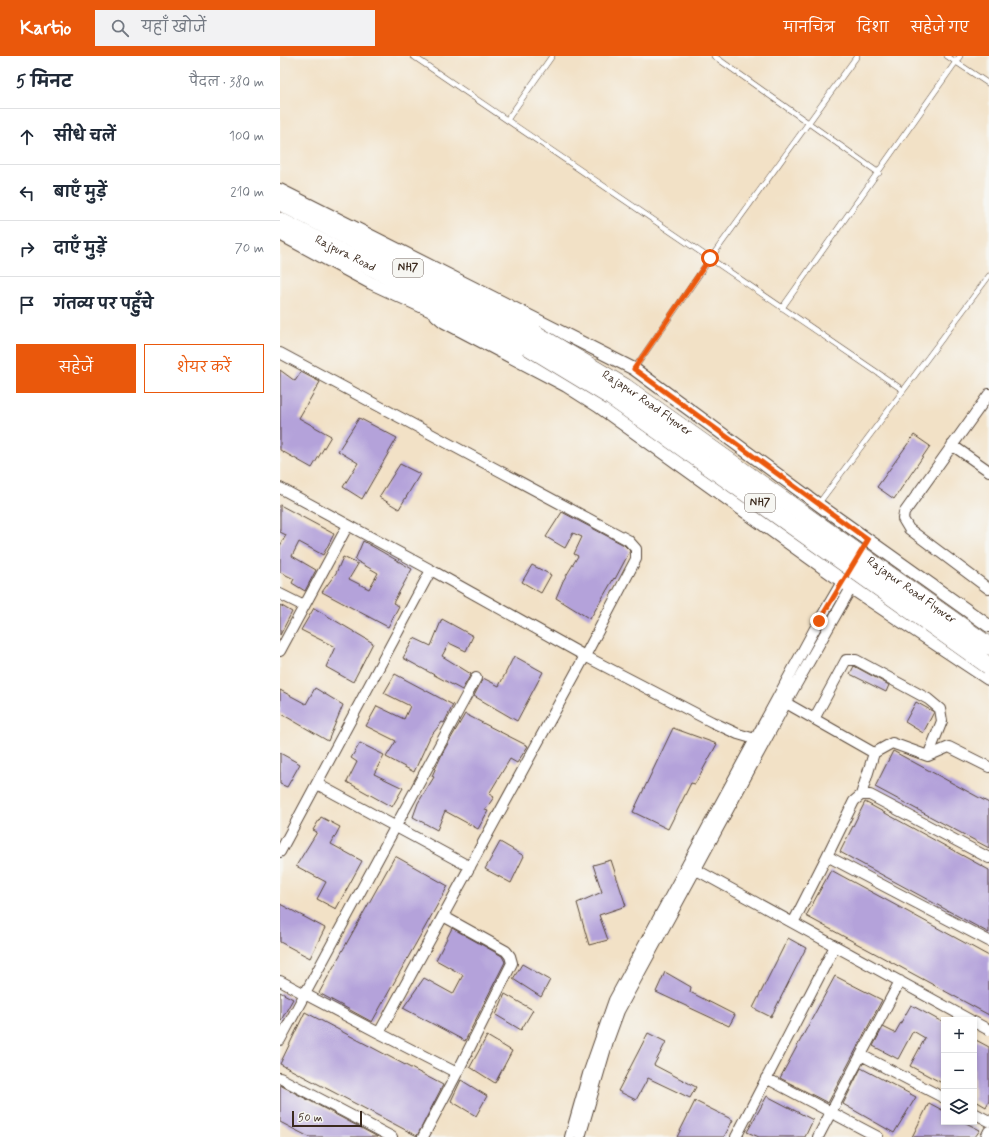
<!DOCTYPE html>
<html lang="hi">
<meta charset="utf-8">
<style>
body{margin:0;font-family:Mynerve,"Playpen Sans Deva",sans-serif;background:#f2f2f3;color:#1f2937}
.controls{position:absolute;right:12px;bottom:12px;display:grid;overflow:hidden;border-radius:0px;box-shadow:0 2px 6px #0003}
.controls button{width:36px;height:36px;display:grid;place-items:center;padding:0;border:0;border-bottom:1px solid #e0e1e3;background:#fff;color:#1f2937;font:20px sans-serif}
.scale{position:absolute;left:12px;bottom:10px;width:70px;box-sizing:border-box;padding-left:4px;border:2px solid #3b2a1e;border-top:0;font-size:11px;line-height:14px;white-space:nowrap;color:#3b2a1e;-webkit-text-stroke:3px #f6f6f2;paint-order:stroke}
.stop{position:absolute;width:12px;height:12px;margin:-9px;border:3px solid #ea580c;border-radius:50%;background:#fff}
.stop.end{background:#ea580c;border-color:#fff;box-shadow:0 1px 4px #0008}
.list{margin:0;padding:0;list-style:none}
h2{display:flex;justify-content:space-between;align-items:center;height:52px;margin:0;padding:0 16px;font-size:17px}
h2 small{font-size:13px;font-weight:400;color:#747a83}
.list li{display:grid;grid-template-columns:26px 1fr auto;gap:12px;align-items:center;box-sizing:border-box;height:56px;padding:0 16px;border-top:1px solid #e0e1e3}
.list b{display:block;font-size:15px;white-space:nowrap}
.list em{font-size:13px;font-style:normal;color:#747a83}
.actions{display:flex;gap:8px;padding:12px 16px}
.actions a{flex:1;padding:9px 0;border:1px solid #ea580c;border-radius:0px;text-align:center;font-size:14px;color:#ea580c}
.actions .main{background:#ea580c;color:#fff}
.icon{flex:none;width:22px;height:22px;fill:none;stroke:currentColor;stroke-width:2;stroke-linecap:round;stroke-linejoin:round}
.map{position:relative;flex:none;width:709px;height:1081px;overflow:hidden}
header{display:flex;align-items:center;gap:24px;box-sizing:border-box;height:56px;padding:0 20px;background:#ea580c;color:#fff}
header strong{font-size:19px}
nav{display:flex;gap:22px;margin-inline-start:auto;font-size:14px}
.search{width:280px;height:36px;background:#f2f2f3;display:flex;align-items:center;gap:10px;box-sizing:border-box;padding:0 14px;border-radius:0px;color:#747a83;font-size:15px}
main{display:flex}
aside{flex:1;background:#fff}
.map>svg:first-child{display:block}
</style>
<header>
<strong>Kartio</strong>
<div class="search"><svg class="icon" aria-label="search" viewBox="0 0 24 24"><circle cx="10" cy="10" r="6"/><path d="M15 15l6 6"/></svg>यहाँ खोजें</div>
<nav><a>मानचित्र</a><a>दिशा</a><a>सहेजे गए</a></nav>
</header>
<main>
<aside>
<h2>5 मिनट<small>पैदल · 380 m</small></h2>
<ul class="list">
<li><svg class="icon" aria-label="ahead" viewBox="0 0 24 24"><path d="M12 20V5M6 11l6-6 6 6"/></svg><div><b>सीधे चलें</b></div><em>100 m</em></li>
<li><svg class="icon" aria-label="left" viewBox="0 0 24 24"><path d="M17 20v-9H6M10 6l-5 5 5 5"/></svg><div><b>बाएँ मुड़ें</b></div><em>210 m</em></li>
<li><svg class="icon" aria-label="right" viewBox="0 0 24 24"><path d="M7 20v-9h11M14 6l5 5-5 5"/></svg><div><b>दाएँ मुड़ें</b></div><em>70 m</em></li>
<li><svg class="icon" aria-label="arrive" viewBox="0 0 24 24"><path d="M6 21V4h12l-3 4 3 4H6"/></svg><div><b>गंतव्य पर पहुँचे</b></div></li>
</ul>
<div class="actions"><a class="main">सहेजें</a><a>शेयर करें</a></div>
</aside>
<div class="map">
<svg width="709" height="1081" viewBox="0 0 709 1081">
<rect width="100%" height="100%" fill="#f6f6f2"/>
<filter id="ink" filterUnits="userSpaceOnUse"><feTurbulence type="fractalNoise" baseFrequency=".025" numOctaves="2"/><feDisplacementMap in="SourceGraphic" scale="8" xChannelSelector="R" yChannelSelector="G"/><feConvolveMatrix kernelMatrix="1 2 1 2 8 2 1 2 1" color-interpolation-filters="sRGB"/></filter>
<filter id="wash" filterUnits="userSpaceOnUse"><feTurbulence type="fractalNoise" baseFrequency=".012" numOctaves="4" result="noise"/><feDisplacementMap in="SourceGraphic" scale="16" xChannelSelector="R" yChannelSelector="G"/><feGaussianBlur stdDeviation="0.9" result="paint"/><feColorMatrix in="noise" values="0 0 0 0 0 0 0 0 0 0 0 0 0 0 0 0 0 1.4 0 .05"/><feComposite in="paint" operator="in"/></filter>
<g filter="url(#wash)">
<rect width="100%" height="100%" fill="#f2e1c6"/>
<g id="blocks">
<path fill="#b4a2da" d="M0 314 15 325 21 316 40 326 19 362 51 380 32 412 0 394Z
M79 362 117 382 82 443 63 431 78 407 58 395Z
M634 379 650 390 614 443 597 431Z
M120 408 140 418 119 453 99 441Z
M0 449 54 478 43 499 19 486 12 500 36 514 25 535 12 527 14 523 0 516V490L6 479 0 476Z
M282 456 344 489 350 495 335 523 334 522 310 563 276 542 283 525 298 500 294 498 302 481 293 477 285 492 266 481Z
M83 485 132 513 113 547 119 550 108 571 42 536 56 517 63 501 78 508 69 523 89 533 98 517 75 504Z
M252 509 271 519 261 537 242 526Z
M0 549 12 556 0 579Z
M34 552 93 587 73 626 46 611 55 591 21 574Z
M162 563 193 580 186 595 169 587 162 600 191 618 182 634 123 602 134 582 151 590Z
M234 600 263 616 237 665 194 640 203 622 219 630Z
M574 610 609 629 606 636 570 618Z
M115 618 173 649 164 667 162 666 150 681 134 716 106 701 116 685 86 670 97 650 124 663 130 650 104 637Z
M35 632 63 649 48 685 0 657V634L26 648Z
M636 646 654 656 643 677 625 666Z
M185 658 248 690 237 707 230 703 209 738 214 741 205 754 208 755 198 773 165 755 157 774 133 761 138 747 154 721 152 720 163 696Z
M393 672 437 688 415 728 411 727 388 773 353 756Z
M80 687 104 699 94 718 123 732 112 751 67 726 77 706 71 702Z
M613 695 709 747V792L595 731Z
M0 697 20 708 7 731 0 728Z
M585 746 709 814V877L560 796Z
M41 761 60 771 51 788 82 805 56 853 37 843 46 826 16 810 37 776 33 774Z
M220 786 244 800 231 827 205 813Z
M115 800 168 830 92 966 39 937Z
M331 804 346 850 319 859 328 884 309 889 297 847 322 836 313 809Z
M551 814 709 900V959L526 860Z
M0 848 45 872 30 902 0 886Z
M172 872 222 900 225 906 185 985 123 952 144 922 173 938 183 919 156 904Z
M508 882 526 892 491 961 473 952Z
M242 908 270 924 261 941 233 923Z
M385 916 411 931 410 936 455 959 449 970 376 936Z
M555 920 602 944 548 1047 500 1022Z
M0 936 13 943 0 966Z
M225 938 253 954 241 974 216 959Z
M631 949 664 967V1028L630 1010 645 982 633 975 618 1003 593 990 603 971 615 977Z
M25 956 163 1029 137 1080 0 1008Z
M368 977 386 986 374 1009 416 1031 410 1042 368 1022 356 1044 338 1035Z
M207 980 232 995 215 1027 190 1011Z
M694 983 709 991V1045L706 1051 694 1044Z
M581 1012 636 1041 614 1077 563 1048Z
M181 1024 207 1040 196 1060 171 1045Z
M0 1029 98 1081H29L0 1066Z
M487 1040 533 1064 525 1081H479L467 1076Z
M415 1045 453 1064 444 1081H397Z
M649 1047 664 1055V1066H684L700 1074 695 1081H632Z"/>
</g>
</g>
<g filter="url(#ink)">
<use href="#blocks" fill-opacity="0" stroke="#564537" stroke-width="1"/>
<g fill="none" stroke-linecap="round" stroke-linejoin="round">
<defs>
<path id="service" d="M133 0 623 334
M434 0 599 117
M667 0 709 28
M227 64 272 0
M502 252 680 0
M354 313 430 203 577 0
M539 447 709 220"/>
<path id="minor" d="M0 297 348 484 356 493V503L305 600 432 666 458 678 475 683
M709 338 624 457 623 463 629 473 709 533
M672 389 709 415
M0 432 151 514
M0 538 24 550
M0 595 68 469
M506 647 594 697 612 687 648 700 669 691 709 711
M534 663 566 604H576L648 643 660 653 662 665 648 700
M37 728 190 811
M581 739 594 697
M0 796 151 514 305 600 99 977 0 925
M547 800 574 745 581 739H590L709 802
M411 811 690 964
M513 867 547 800 709 885
M694 966 709 974
M99 977 177 1017
M0 984 196 622
M581 999 620 925
M0 1022 112 1081
M486 1022 598 1081
M694 1057 709 1065
M143 1081 177 1017 232 907 230 900 226 895 163 860
M290 1081 308 1018 334 944 539 565 566 519
M300 1081 328 985 339 955 513 634 575 525
M456 1081 555 890
M538 1081 581 999 664 1042
M706 1081 709 1075"/>
<path id="tertiary" d="M0 134 354 313 546 454 709 570
M0 178 91 227 158 258"/>
<path id="primary" d="M151 241 158 258 165 264 287 328 320 349 572 530 709 621"/>
<g id="trunk">
<path d="M0 146 256 278"/>
<path id="s1" d="M0 165 247 290"/>
</g>
</defs>
<use href="#service" stroke="#564537" stroke-width="6"/>
<use href="#minor" stroke="#564537" stroke-width="12"/>
<use href="#tertiary" stroke="#564537" stroke-width="14"/>
<use href="#primary" stroke="#564537" stroke-width="18"/>
<use href="#trunk" stroke="#564537" stroke-width="18"/>
<use href="#service" stroke="#fff" stroke-width="5"/>
<use href="#minor" stroke="#fff" stroke-width="10"/>
<use href="#tertiary" stroke="#fff" stroke-width="12"/>
<use href="#primary" stroke="#fff" stroke-width="16"/>
<use href="#trunk" stroke="#fff" stroke-width="17"/>
<defs>
<g id="trunk-bridge">
<path id="s2" d="M256 278 345 331 709 590"/>
<path d="M247 290 331 341 709 610"/>
</g>
</defs>
<use href="#trunk-bridge" stroke="#564537" stroke-width="18" stroke-linecap="butt"/>
<use href="#trunk-bridge" stroke="#fff" stroke-width="17"/>
</g>
</g>
<g fill="none" stroke-linecap="round" stroke-linejoin="round" filter="url(#ink)">
<path stroke="#ea580c" stroke-width="5" d="M430 202 354 313 588 484 539 565"/>
</g>
<g text-anchor="middle" dominant-baseline="central" stroke-width="3" stroke-linejoin="round" paint-order="stroke">
<g fill="#f6f6f2" stroke="#73675e" stroke-width="1">
<rect x="113" y="203" width="30" height="18" rx="3"/>
<rect x="465" y="438" width="30" height="18" rx="3"/>
</g>
<g font-size="11" font-weight="bold" fill="#3b2a1e">
<text x="128" y="212">NH7</text>
<text x="480" y="447">NH7</text>
</g>
<g font-size="12" fill="#3b2a1e" stroke="#f6f6f2">
<text stroke="none"><textPath href="#s1" startOffset="73">Rajpura Road</textPath></text>
<text stroke="none"><textPath href="#s2" startOffset="131">Rajapur Road Flyover</textPath></text>
<text stroke="none"><textPath href="#s2" startOffset="455">Rajapur Road Flyover</textPath></text>
</g>
</g>
</svg>
<div class="controls">
<button>+</button>
<button>−</button>
<button><svg class="icon" aria-label="layers" viewBox="0 0 24 24"><path d="M12 4l9 5-9 5-9-5zM3 14l9 5 9-5"/></svg></button>
</div>
<div class="scale">50 m</div>
<div class="stop" style="left:430px;top:202px"></div>
<div class="stop end" style="left:539px;top:565px"></div>
</div>
</main>
